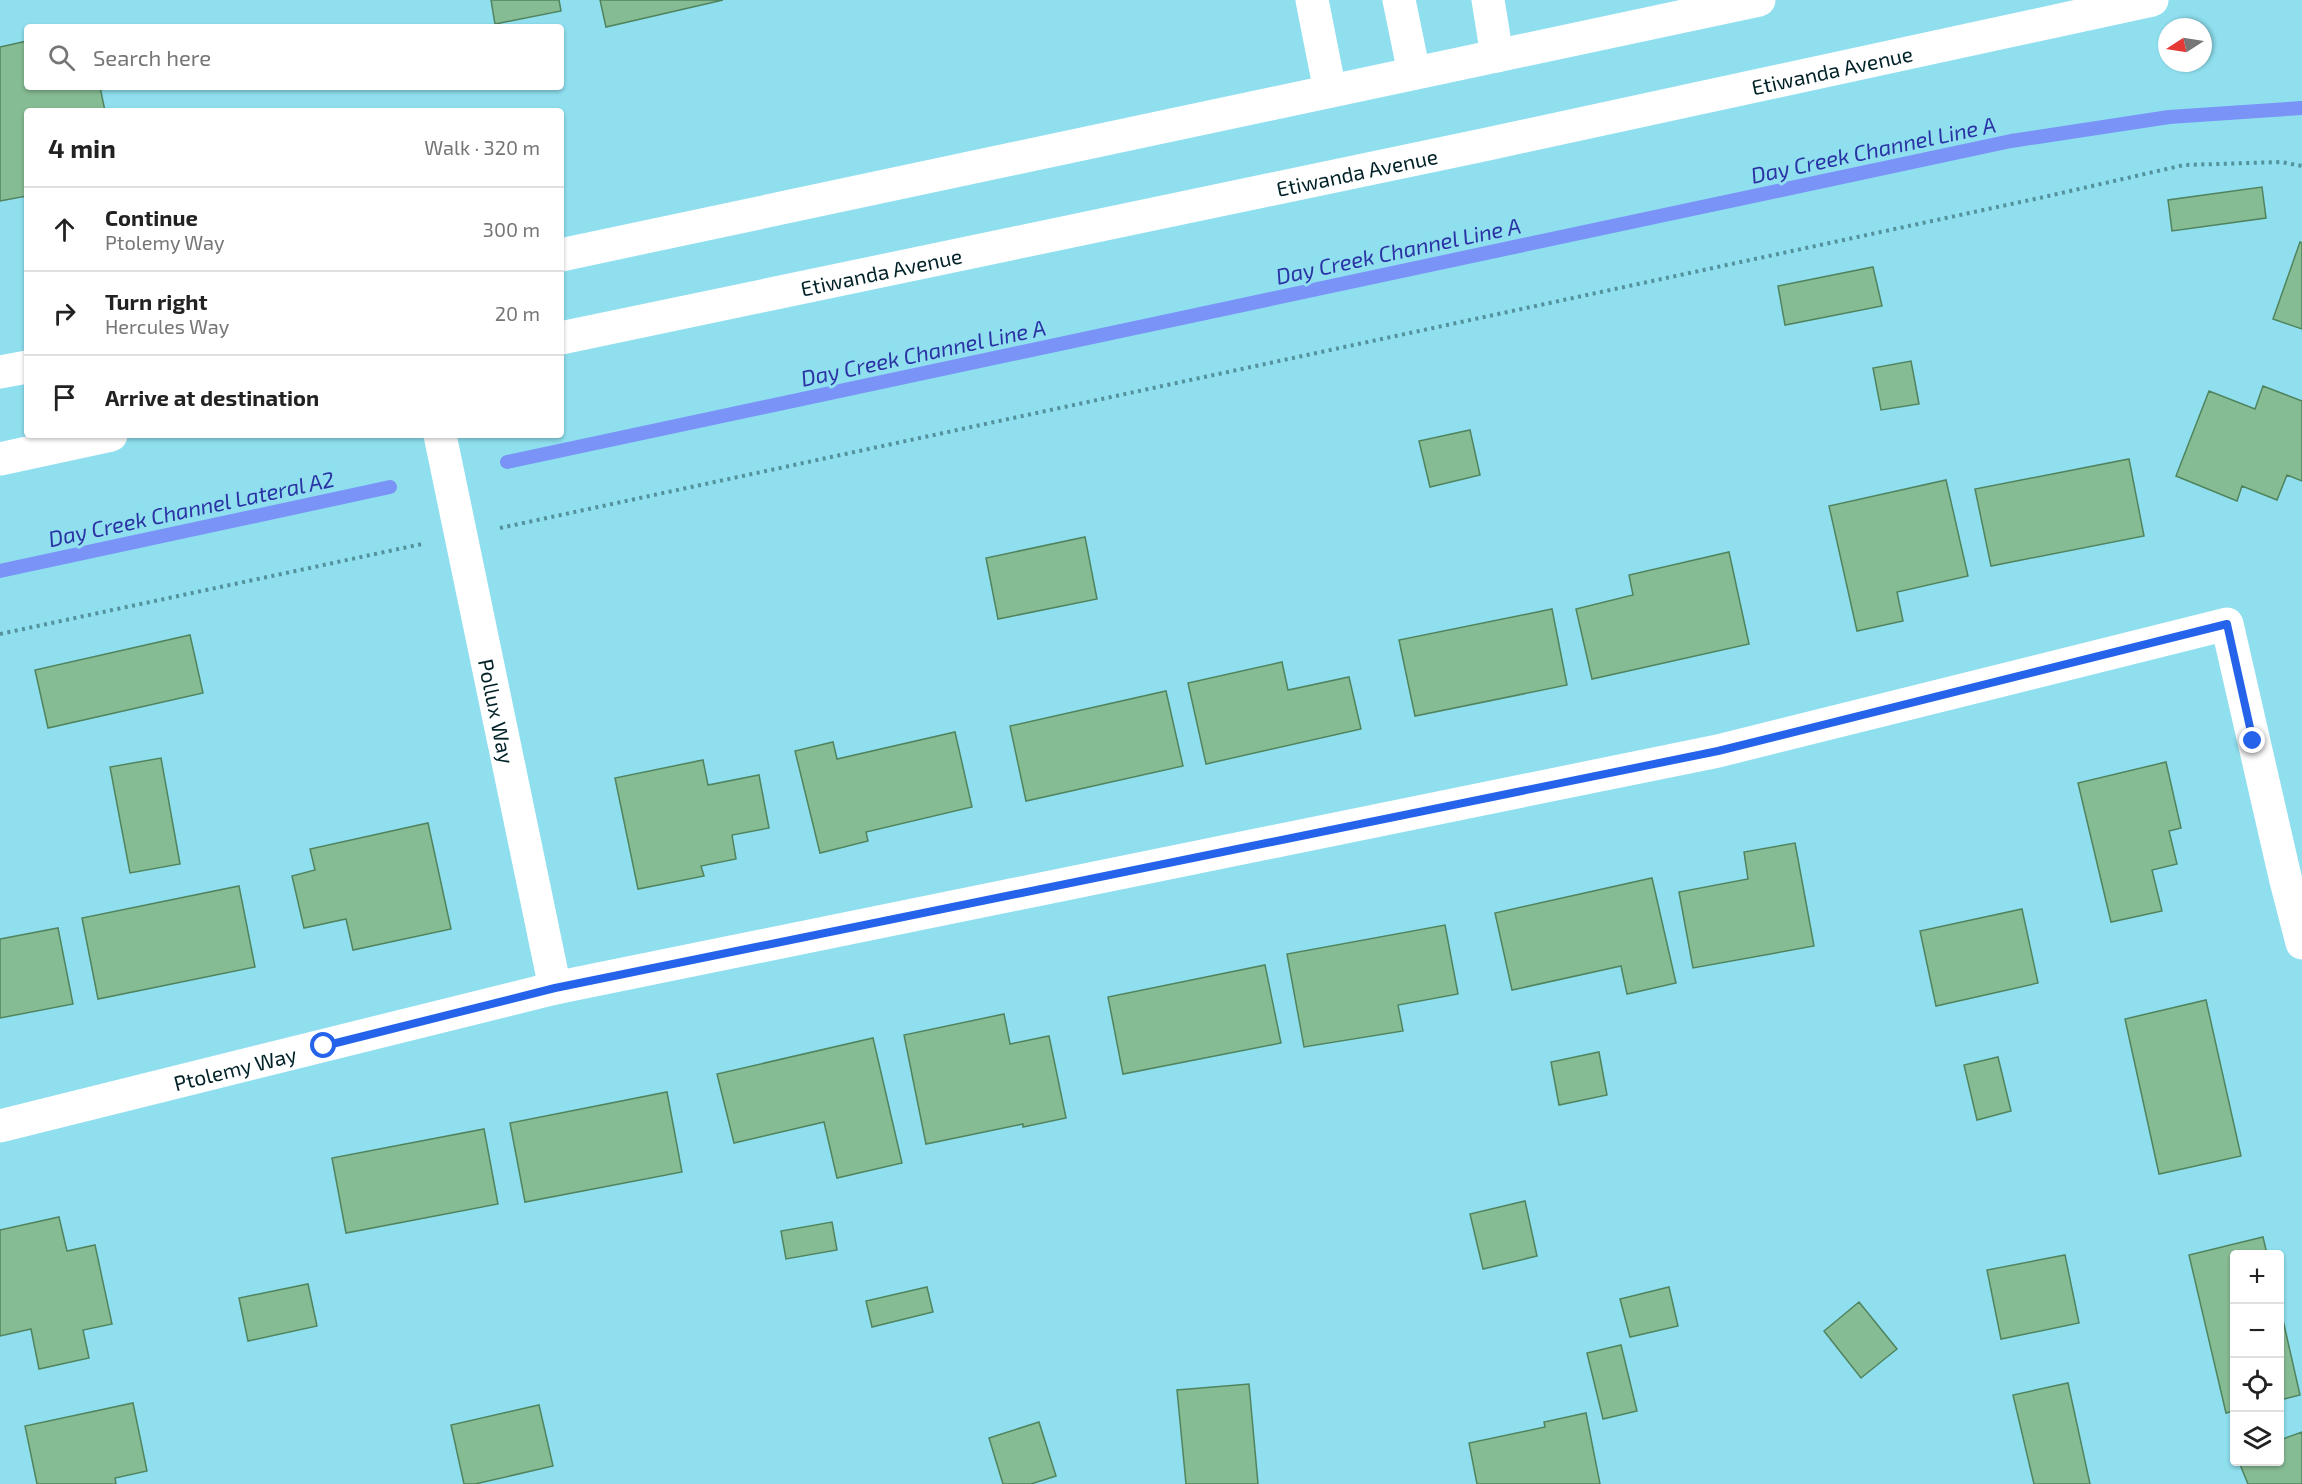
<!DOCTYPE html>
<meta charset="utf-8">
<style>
body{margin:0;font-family:"Exo 2",sans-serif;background:#f6f6f6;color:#222}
.controls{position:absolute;right:18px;bottom:18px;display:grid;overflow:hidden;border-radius:6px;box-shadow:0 2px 4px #0004}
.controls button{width:54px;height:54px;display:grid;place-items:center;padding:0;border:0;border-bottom:2px solid #e0e0e0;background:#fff;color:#222;font:30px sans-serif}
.compass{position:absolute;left:2158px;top:18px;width:54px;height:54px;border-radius:50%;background:#fff;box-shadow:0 2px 4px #0004;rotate:258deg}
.stop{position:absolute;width:18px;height:18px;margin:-14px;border:4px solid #2563eb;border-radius:50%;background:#fff}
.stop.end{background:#2563eb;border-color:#fff;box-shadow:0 2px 6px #0008}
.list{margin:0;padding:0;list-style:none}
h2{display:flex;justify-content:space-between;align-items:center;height:78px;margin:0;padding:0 24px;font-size:26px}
h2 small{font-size:20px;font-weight:400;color:#767676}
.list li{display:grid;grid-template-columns:39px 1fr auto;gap:18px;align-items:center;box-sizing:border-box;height:84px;padding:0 24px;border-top:2px solid #e0e0e0}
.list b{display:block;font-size:22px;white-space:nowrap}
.list p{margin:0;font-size:20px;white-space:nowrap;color:#767676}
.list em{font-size:20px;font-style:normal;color:#767676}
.icon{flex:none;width:33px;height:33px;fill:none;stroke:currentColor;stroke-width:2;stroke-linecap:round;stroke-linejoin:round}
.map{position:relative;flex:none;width:2302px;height:1484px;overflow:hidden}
.search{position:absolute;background:#fff;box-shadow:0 2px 4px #0004;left:24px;top:24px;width:540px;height:66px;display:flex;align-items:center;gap:15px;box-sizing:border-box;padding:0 21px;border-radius:6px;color:#767676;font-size:22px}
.panel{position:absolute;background:#fff;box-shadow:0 2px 4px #0004;left:24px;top:108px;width:540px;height:330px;border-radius:6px}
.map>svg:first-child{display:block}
</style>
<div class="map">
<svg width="2302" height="1484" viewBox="0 0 2302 1484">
<rect width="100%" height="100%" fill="#8fdfef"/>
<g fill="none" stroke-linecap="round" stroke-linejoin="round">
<path stroke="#7a93f7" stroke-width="14" d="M507 462 2011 141 2169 117 2302 108
M0 571 390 487"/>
</g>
<path fill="#86bc94" stroke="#50845e" stroke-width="1.5" d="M491 0H559L561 11 495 24Z
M600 0H723L606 27Z
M27 41V87H100L105 111H27V196L0 201V47Z
M2262 187 2266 218 2172 231 2168 200Z
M2300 242 2302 243V329L2273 319Z
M1873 267 1882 306 1785 325 1778 286Z
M1911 361 1919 404 1881 410 1873 368Z
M2263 386 2302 401V481L2287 475 2277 500 2242 486 2237 501 2176 476 2209 391 2255 409Z
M1470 430 1480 475 1430 487 1419 441Z
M2129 459 2144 536 1991 566 1975 489Z
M1946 480 1968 576 1897 592 1903 621 1857 631 1829 506Z
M1085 537 1097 599 998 619 986 558Z
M1729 552 1749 644 1592 679 1576 609 1633 595 1629 575Z
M1552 609 1567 685 1415 716 1399 640Z
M190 635 203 693 48 728 35 670Z
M1282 662 1288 690 1349 677 1361 729 1206 764 1188 683Z
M1166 691 1183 766 1026 801 1010 726Z
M955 732 972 807 866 832 868 841 820 853 795 751 833 742 837 759Z
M161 758 180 864 130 873 110 767Z
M703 760 708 785 759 775 769 828 732 835 736 859 701 866 704 876 638 889 615 778Z
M2166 762 2181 828 2169 831 2177 864 2152 870 2162 911 2111 922 2078 783Z
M428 823 451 929 353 950 346 919 304 928 292 876 315 870 310 849Z
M1795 843 1814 946 1693 968 1679 892 1748 879 1744 852Z
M1652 878 1676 983 1627 994 1621 966 1512 990 1495 913Z
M239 886 255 967 98 999 82 918Z
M2022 909 2038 983 1936 1006 1920 931Z
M1445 925 1458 994 1398 1005 1403 1031 1304 1047 1287 954Z
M58 928 73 1004 0 1018V939Z
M1265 965 1281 1043 1123 1074 1108 997Z
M2206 1000 2241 1156 2159 1174 2125 1019Z
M1004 1014 1010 1044 1049 1036 1066 1118 1023 1127V1124L926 1144 904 1035Z
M873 1038 902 1163 837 1178 824 1122 734 1143 717 1074Z
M1599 1052 1607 1095 1559 1105 1551 1062Z
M1998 1057 2011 1111 1977 1120 1964 1065Z
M667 1092 682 1172 525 1202 510 1123Z
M484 1129 498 1204 346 1233 332 1158Z
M1525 1201 1537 1256 1483 1269 1470 1214Z
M59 1217 67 1251 95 1245 112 1324 83 1330 89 1358 39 1369 31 1329 0 1336V1230Z
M832 1222 837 1250 786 1259 781 1231Z
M2263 1237 2267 1254H2234V1411L2226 1413 2189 1255Z
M2065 1255 2079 1323 2001 1339 1987 1270Z
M308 1284 317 1326 248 1341 239 1298Z
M927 1287 933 1312 872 1327 866 1301Z
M1669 1287 1678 1326 1630 1337 1620 1299Z
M1859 1302 1897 1349 1861 1378 1824 1331Z
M2280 1307 2300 1395 2280 1400Z
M1621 1345 1637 1411 1603 1419 1587 1353Z
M2068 1383 2090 1484H2034L2013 1395Z
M1249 1384 1258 1484H1186L1177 1390Z
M133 1403 147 1471 115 1478 116 1484H37L25 1426Z
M539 1405 553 1466 475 1484H464L451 1425Z
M1586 1413 1600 1484H1477L1469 1443 1545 1427 1544 1422Z
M1039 1422 1056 1476 1031 1484H1003L989 1438Z
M2302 1432V1484H2248L2239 1462H2280V1440Z"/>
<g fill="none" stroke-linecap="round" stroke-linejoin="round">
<path stroke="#54919c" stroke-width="4" stroke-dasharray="3 4.5" stroke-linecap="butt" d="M500 528 2044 197 2184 165 2281 162 2302 166
M0 634 422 544"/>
<g stroke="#fff" stroke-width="33">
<path d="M1312 0 1330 91"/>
<path d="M1399 0 1414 73"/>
<path d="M1488 0 1497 56"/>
<path id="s1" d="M440 435 555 988"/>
<path id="s2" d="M0 1126 555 988 1718 751 2227 624 2286 881 2302 943"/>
</g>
<g stroke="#fff" stroke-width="33">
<path d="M561 255 1759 0"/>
<path id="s3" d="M561 338 1483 145 2152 0"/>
<path d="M0 372 27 367"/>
<path d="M0 459 111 435"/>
</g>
</g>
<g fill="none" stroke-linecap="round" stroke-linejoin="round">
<path stroke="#2563eb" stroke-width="8" d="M324 1046 555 988 1718 751 2227 624 2253 741"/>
</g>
<g text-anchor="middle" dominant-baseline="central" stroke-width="6" stroke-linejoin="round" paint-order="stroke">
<g font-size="21" fill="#002127" stroke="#8fdfef">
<text stroke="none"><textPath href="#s3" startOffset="1299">Etiwanda Avenue</textPath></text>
<text stroke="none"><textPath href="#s3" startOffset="813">Etiwanda Avenue</textPath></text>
<text stroke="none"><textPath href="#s3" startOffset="327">Etiwanda Avenue</textPath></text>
<text stroke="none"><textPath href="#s1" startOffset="282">Pollux Way</textPath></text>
<text stroke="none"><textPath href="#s2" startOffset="242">Ptolemy Way</textPath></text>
</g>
<g font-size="22" font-style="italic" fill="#2a32a4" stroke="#8fdfef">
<text transform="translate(1873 149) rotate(-12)">Day Creek Channel Line A</text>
<text transform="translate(1398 250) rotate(-12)">Day Creek Channel Line A</text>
<text transform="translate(923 352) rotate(-12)">Day Creek Channel Line A</text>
<text transform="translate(191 508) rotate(-12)">Day Creek Channel Lateral A2</text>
</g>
</g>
</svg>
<div class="controls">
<button>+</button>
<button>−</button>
<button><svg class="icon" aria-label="locate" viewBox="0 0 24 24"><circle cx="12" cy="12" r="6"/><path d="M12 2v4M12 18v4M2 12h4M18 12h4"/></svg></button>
<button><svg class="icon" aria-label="layers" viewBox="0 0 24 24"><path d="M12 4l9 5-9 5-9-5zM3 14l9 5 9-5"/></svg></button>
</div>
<svg class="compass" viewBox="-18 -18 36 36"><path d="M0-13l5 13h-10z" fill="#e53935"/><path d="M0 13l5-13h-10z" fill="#767676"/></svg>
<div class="stop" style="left:324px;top:1046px"></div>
<div class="stop end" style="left:2253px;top:741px"></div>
<div class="search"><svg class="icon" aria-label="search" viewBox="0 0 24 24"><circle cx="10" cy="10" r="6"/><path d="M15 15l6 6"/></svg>Search here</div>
<section class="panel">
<h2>4 min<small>Walk · 320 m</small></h2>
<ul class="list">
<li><svg class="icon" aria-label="ahead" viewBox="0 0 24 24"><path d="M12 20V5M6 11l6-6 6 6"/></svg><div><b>Continue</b><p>Ptolemy Way</p></div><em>300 m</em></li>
<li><svg class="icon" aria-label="right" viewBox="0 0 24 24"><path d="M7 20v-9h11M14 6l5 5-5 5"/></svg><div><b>Turn right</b><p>Hercules Way</p></div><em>20 m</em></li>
<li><svg class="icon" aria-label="arrive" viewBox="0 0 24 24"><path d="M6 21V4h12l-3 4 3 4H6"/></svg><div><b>Arrive at destination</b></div></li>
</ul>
</section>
</div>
